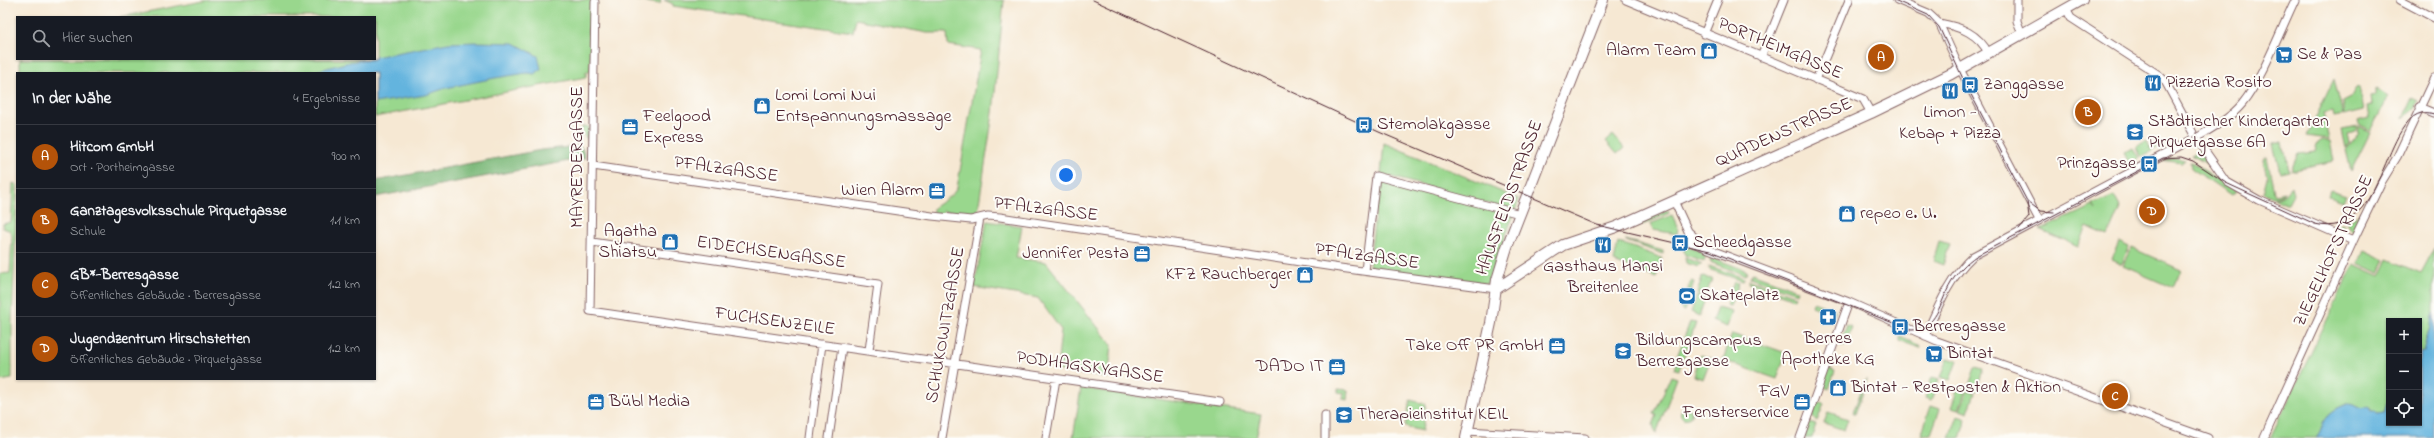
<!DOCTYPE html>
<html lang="de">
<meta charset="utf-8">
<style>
body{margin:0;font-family:"Indie Flower",sans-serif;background:#242831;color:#f1f3f6}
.controls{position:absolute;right:12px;bottom:12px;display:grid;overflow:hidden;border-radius:0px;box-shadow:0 1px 3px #0004}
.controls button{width:36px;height:36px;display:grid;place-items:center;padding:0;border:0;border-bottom:1px solid #363941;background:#171b24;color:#f1f3f6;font:20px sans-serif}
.you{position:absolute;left:1066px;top:175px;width:14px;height:14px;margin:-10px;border:3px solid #fff;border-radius:50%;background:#1a73e8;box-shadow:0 0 0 6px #1a73e833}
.badge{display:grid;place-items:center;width:26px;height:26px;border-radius:50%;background:#b45309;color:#fff;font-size:13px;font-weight:700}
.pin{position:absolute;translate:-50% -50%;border:2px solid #fff;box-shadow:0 1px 4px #0006}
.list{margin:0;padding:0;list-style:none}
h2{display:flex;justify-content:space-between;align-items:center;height:52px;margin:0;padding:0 16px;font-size:17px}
h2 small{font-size:13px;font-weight:400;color:#9ea1a6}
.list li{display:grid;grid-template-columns:26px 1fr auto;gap:12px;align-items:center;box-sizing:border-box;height:64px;padding:0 16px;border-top:1px solid #363941}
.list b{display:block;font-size:15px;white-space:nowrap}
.list p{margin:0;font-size:13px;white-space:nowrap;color:#9ea1a6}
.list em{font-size:13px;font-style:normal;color:#9ea1a6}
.icon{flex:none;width:22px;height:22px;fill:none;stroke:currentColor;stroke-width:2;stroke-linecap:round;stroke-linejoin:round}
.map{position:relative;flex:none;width:2434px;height:438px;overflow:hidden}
.search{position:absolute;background:#171b24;box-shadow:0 1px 3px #0004;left:16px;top:16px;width:360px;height:44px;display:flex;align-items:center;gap:10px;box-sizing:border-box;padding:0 14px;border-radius:0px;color:#9ea1a6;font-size:15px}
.panel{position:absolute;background:#171b24;box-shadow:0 1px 3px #0004;left:16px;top:72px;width:360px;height:308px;border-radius:0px}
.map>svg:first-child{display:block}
</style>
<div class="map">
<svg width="2434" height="438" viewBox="0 0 2434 438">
<rect width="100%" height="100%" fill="#fdfcf7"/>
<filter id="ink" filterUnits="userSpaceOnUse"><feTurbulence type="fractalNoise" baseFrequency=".025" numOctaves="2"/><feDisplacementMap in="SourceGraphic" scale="8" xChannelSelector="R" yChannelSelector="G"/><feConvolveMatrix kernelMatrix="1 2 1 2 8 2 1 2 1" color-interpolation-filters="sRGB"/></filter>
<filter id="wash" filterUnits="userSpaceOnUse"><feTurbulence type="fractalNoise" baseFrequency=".012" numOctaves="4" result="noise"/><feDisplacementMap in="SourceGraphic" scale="16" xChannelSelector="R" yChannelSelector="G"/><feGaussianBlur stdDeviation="0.9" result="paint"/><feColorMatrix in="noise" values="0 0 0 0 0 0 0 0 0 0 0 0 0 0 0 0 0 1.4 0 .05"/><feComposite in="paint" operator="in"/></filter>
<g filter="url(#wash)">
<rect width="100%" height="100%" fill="#f6e8d3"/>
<path fill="#99d78d" stroke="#727b5c" d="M209 0H592L591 27 588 28V34L591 37 590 72H586V77L375 117V73H20V59H375V17H120Z
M631 0H661L660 4Z
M664 0H1004L993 113 978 210 971 215 943 211 942 214H933V208L952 195 957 188 981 50 948 45 947 33H927L856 19 853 32 673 6V4Z
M2334 79 2343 115 2333 117 2332 111 2323 113 2329 139 2307 136Z
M2359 87 2364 110 2344 115 2342 102 2350 98 2356 88Z
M2376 88 2388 96 2370 131 2359 125 2358 121 2370 118 2368 106 2372 105 2371 97 2376 96Z
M2412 98 2418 101 2414 109 2403 118Z
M583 126 589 127 588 140 581 131Z
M2358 127 2355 132 2348 134 2350 143 2346 148 2342 130Z
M2359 127 2370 133 2351 171 2346 150 2359 134 2357 133Z
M1613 135 1624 148 1617 154 1606 141Z
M2322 140 2330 141 2334 161 2291 170 2298 154 2315 152 2317 144Z
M2146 141 2150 149 2158 145 2159 147 2141 157 2137 146Z
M2283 142 2289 171 2280 173 2273 144Z
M1384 143 1519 199 1515 211 1381 174Z
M2133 148 2139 158 2129 163 2124 153Z
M2200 149 2212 167 2192 155Z
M2267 157 2274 192 2275 194 2284 192 2283 194 2273 197 2263 193 2267 177 2263 159Z
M2176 158 2185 160 2181 163 2161 160Z
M2190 161 2237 192 2236 193 2231 195 2191 168Z
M1379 181 1514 214 1487 284 1369 267Z
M13 183 17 185V197L12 322V379L0 381V274L10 273 12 235 9 230 2 228 3 224 11 222Z
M2292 186 2294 193 2288 204 2274 198 2284 195Z
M2331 190 2346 195 2343 201 2329 196Z
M2114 196 2120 207 2118 209 2120 208 2108 236 2087 227 2078 247 2040 230 2093 206 2096 210 2093 205Z
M1668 210 1669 213 1638 227 1632 226Z
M2362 211 2355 230 2352 231 2347 223Z
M1672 215 1678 228 1677 234 1653 230 1650 224Z
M987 221 1022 226 1016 258 1046 262 1112 345 1108 378 1057 370 1061 330 1038 298 974 287Z
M2343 224 2345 231 2343 235 2328 228Z
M1626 240 1663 251V254L1626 241Z
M1939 241 1950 244 1943 265 1933 261Z
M1618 242 1662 258 1656 278 1614 262Z
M2119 242 2129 247 2122 264 2111 259Z
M1683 245 1707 252 1704 261 1685 255Z
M2132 248 2181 270 2173 288 2123 266Z
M2434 249V312L2423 351 2419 352V321H2389V397L2384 413 2377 414 2371 411 2370 407 2361 408 2351 403C2340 406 2330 411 2324 421 2321 427 2322 432 2316 438H2270L2354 264 2380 276 2388 259 2421 273Z
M2364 250 2385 260 2379 273 2358 263Z
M1711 257 1747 271 1745 275 1710 262Z
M1685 258 1702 264 1699 267 1686 263Z
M1709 266 1744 278 1743 281 1708 269Z
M1752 273 1797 290 1796 293 1750 277Z
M1702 277 1712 279 1705 297 1697 294Z
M1749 280 1795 296 1794 299 1748 283Z
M1691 281 1694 282 1684 311 1681 310Z
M1734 282 1739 283 1730 306 1726 305Z
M1697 296 1705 299 1699 316 1691 312Z
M1813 302 1835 310 1834 314 1812 306Z
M1717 308 1732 312 1727 327 1712 321Z
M1690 322 1696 323 1679 370 1675 369 1677 363 1675 362Z
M1847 325 1852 327 1844 346 1840 345Z
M1732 334 1786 353 1777 379 1723 360Z
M1900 337 1921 346 1920 348 1900 341Z
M1700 355 1711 358 1703 379 1694 376Z
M1948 358 1957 361 1950 380 1941 377Z
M1828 368 1835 371 1829 389 1822 386Z
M1975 368 1983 370 1976 391 1968 388Z
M1671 376 1677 378 1656 434 1653 425 1657 415 1654 414Z
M1932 377 1939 379 1931 400 1925 398Z
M1865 380H1867L1855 414 1853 413Z
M1958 387 1966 390 1959 409 1951 407Z
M1081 388 1261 414 1256 438H1073Z
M1338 389 1348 390 1347 400 1343 399 1344 393 1338 392Z
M1968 390 1975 393 1968 413 1960 410Z
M1410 400 1426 404 1422 431 1405 427Z
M1817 402 1824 404 1817 421 1812 417Z
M1931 406 1940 409 1931 434 1921 435Z
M1680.5 413a5.5 5.5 0 1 1 11 0a5.5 5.5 0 1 1-11 0Z
M1828 412 1848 419 1844 430 1824 423Z
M1958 416 1966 419 1960 438H1950Z
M1809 423 1816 425 1812 438H1804Z"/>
<path fill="#7ab878" stroke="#626c52" d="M578 146 582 148 585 158 375 197V181L541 150Z"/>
<path fill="#63b4de" stroke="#566a84" d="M477 42 514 43 538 56 541 69 535 74 527 73 495 78 446 88 426 95 375 103V73H308C330 68 352 59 375 59V57L448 43Z
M2434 312V438H2316C2322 432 2321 427 2324 421 2330 411 2340 406 2351 403L2361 408 2368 406 2371 411H2375L2377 414 2384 413 2389 397V423H2419V352L2423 351Z"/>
</g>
<g filter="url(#ink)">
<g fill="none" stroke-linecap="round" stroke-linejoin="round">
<defs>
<path id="street" d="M1626 0 1863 99 1871 113
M1897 0 1928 13 1939 23 1960 69 2039 220
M2017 0V21L2022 34
M2400 0 2434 18
M595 2 590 311 1220 402
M2066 9 2071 18 2159 75 2165 81 2193 133
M1939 23C1961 27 1978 33 1989 54
M1704 34 1718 0
M1761 57 1784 0
M1816 80 1849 0
M2419 107 2434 113
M2201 135C2216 126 2231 117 2242 104 2262 80 2281 29 2295 0
M2199 142 2227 182 2259 200 2353 241
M593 166 932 216 971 220 988 216 1000 217 1340 268 1496 289
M1674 201 1688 231 1690 242 1849 302 1937 341 2208 438
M1688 231 1704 246
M592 242 878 284 869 350
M1365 271 1376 176 1520 214
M1925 336C1938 307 1949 278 1973 256L2191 140
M1325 415V438
M1467 431 1585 438
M810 438 822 344
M829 438 842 347
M942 438 980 218
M1046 438 1056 379
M1800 438 1849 302
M2264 438 2356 235 2381 183 2397 157 2434 78"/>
<path id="secondary" d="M1496 289 1563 245 1616 227 1871 113 1951 74 2082 0
M1466 438 1491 323 1497 280 1507 247 1603 0"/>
</defs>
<use href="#street" stroke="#866566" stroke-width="9"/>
<use href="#secondary" stroke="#866566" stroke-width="12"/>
<use href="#street" stroke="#fff" stroke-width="7"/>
<use href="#secondary" stroke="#fff" stroke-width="10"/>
<path stroke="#4a1f2b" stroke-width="1" d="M1093 0 1379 132 1597 225 1710 251 1911 330C1937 330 1940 301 1951 283 1957 272 1966 263 1976 256L2163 158 2181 157 2193 161 2226 183 2315 224C2390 243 2382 96 2434 114
M1894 0 1928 15 1939 27 1965 83 2027 201 2040 211 2054 212
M2019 229 2029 217 2027 201"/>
</g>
</g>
<defs>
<symbol id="shop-square" viewBox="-11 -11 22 22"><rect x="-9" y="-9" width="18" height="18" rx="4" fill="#1f6fb2" stroke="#fdfcf7"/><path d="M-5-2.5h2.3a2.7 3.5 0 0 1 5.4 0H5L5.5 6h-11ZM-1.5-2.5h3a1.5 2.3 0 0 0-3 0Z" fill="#fff"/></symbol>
<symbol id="supermarket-square" viewBox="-11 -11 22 22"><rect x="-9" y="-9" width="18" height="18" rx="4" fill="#1f6fb2" stroke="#fdfcf7"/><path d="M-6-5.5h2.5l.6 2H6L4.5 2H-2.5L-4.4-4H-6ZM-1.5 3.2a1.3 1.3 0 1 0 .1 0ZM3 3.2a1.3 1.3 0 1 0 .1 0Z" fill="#fff"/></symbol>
<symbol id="restaurant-square" viewBox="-11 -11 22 22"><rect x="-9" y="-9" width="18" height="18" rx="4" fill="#1f6fb2" stroke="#fdfcf7"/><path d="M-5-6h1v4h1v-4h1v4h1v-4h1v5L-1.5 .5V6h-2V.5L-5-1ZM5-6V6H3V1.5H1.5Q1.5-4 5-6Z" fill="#fff"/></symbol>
<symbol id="bus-square" viewBox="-11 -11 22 22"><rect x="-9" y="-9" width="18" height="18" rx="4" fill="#1f6fb2" stroke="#fdfcf7"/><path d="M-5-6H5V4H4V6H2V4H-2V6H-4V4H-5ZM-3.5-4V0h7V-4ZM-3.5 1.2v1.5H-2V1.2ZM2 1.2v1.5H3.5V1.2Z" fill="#fff"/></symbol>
<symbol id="office-square" viewBox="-11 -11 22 22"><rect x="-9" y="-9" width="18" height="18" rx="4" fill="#1f6fb2" stroke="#fdfcf7"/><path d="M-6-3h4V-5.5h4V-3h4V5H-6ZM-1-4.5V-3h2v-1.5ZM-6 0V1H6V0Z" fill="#fff"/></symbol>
<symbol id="school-square" viewBox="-11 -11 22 22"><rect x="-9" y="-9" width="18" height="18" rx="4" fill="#1f6fb2" stroke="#fdfcf7"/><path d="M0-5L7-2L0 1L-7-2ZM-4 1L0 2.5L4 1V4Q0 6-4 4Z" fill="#fff"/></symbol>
<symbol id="stadium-square" viewBox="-11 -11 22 22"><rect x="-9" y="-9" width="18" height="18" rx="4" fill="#1f6fb2" stroke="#fdfcf7"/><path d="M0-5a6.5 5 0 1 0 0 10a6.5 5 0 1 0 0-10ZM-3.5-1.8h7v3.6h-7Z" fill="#fff"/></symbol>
<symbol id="pharmacy-square" viewBox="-11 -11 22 22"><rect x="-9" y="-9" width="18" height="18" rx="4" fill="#1f6fb2" stroke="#fdfcf7"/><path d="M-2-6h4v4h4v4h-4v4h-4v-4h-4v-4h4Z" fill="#fff"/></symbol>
</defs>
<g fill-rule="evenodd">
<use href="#shop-square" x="1699" y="41" width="20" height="20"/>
<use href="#supermarket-square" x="2274" y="45" width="20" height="20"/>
<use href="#restaurant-square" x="2143" y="73" width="20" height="20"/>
<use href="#bus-square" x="1960" y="75" width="20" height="20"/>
<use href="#restaurant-square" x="1940" y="81" width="20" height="20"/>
<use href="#shop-square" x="752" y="96" width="20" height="20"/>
<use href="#bus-square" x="1354" y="115" width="20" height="20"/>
<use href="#office-square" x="620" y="117" width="20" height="20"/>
<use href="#school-square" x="2125" y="122" width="20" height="20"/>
<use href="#bus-square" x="2139" y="154" width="20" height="20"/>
<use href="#office-square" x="927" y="181" width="20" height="20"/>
<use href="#shop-square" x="1837" y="204" width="20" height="20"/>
<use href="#shop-square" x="660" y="232" width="20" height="20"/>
<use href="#bus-square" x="1670" y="233" width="20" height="20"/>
<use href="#restaurant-square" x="1593" y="235" width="20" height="20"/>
<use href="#office-square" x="1132" y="244" width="20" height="20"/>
<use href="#shop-square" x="1295" y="265" width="20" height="20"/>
<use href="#stadium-square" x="1677" y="286" width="20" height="20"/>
<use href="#pharmacy-square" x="1818" y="307" width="20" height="20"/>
<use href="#bus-square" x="1890" y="317" width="20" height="20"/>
<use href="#office-square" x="1547" y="336" width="20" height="20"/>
<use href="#school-square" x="1613" y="341" width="20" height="20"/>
<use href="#supermarket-square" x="1924" y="344" width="20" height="20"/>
<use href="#office-square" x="1327" y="357" width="20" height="20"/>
<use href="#shop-square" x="1828" y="378" width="20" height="20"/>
<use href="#office-square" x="586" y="392" width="20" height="20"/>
<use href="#office-square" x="1792" y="392" width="20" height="20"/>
<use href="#school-square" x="1334" y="405" width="20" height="20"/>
</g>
<g text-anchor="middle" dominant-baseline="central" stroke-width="4" stroke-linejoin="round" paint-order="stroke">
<g font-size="18" fill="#4a1f2b" stroke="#fdfcf7">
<text transform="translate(1780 49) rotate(23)">PORTHEIMGASSE</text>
<text transform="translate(1784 133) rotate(-24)">QUADENSTRASSE</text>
<text transform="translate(578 157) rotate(-90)">MAYREDERGASSE</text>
<text transform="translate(726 170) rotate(8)">PFALZGASSE</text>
<text transform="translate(1510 198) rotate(-70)">HAUSFELDSTRASSE</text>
<text transform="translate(1046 210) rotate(7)">PFALZGASSE</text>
<text transform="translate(2334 251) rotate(-65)">ZIEGELHOFSTRASSE</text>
<text transform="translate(771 253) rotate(8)">EIDECHSENGASSE</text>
<text transform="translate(1367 257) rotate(8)">PFALZGASSE</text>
<text transform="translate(775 322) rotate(8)">FUCHSENZEILE</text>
<text transform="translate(946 325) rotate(-80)">SCHUKOWITZGASSE</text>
<text transform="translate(1090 368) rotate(8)">PODHAGSKYGASSE</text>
</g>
<g font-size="18" fill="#4a1f2b" stroke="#fdfcf7" text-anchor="start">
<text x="1696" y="51" text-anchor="end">Alarm Team</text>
<text x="2297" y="55">Se &amp; Pas</text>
<text x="2166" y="83">Pizzeria Rosito</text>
<text x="1983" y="85">Zanggasse</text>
<text x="775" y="96">Lomi Lomi Nui<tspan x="775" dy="21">Entspannungsmassage</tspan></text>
<text x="1950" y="113" text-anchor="middle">Limon -<tspan x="1950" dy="21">Kebap + Pizza</tspan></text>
<text x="643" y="117">Feelgood<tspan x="643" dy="21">Express</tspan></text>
<text x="2148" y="122">Städtischer Kindergarten<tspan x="2148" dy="21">Pirquetgasse 6A</tspan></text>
<text x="1377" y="125">Stemolakgasse</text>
<text x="2136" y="164" text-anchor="end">Prinzgasse</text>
<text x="924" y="191" text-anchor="end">Wien Alarm</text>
<text x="1860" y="214">repeo e. U.</text>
<text x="657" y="232" text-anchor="end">Agatha<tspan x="657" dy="21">Shiatsu</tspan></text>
<text x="1693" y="243">Scheedgasse</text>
<text x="1129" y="254" text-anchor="end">Jennifer Pesta</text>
<text x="1603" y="267" text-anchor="middle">Gasthaus Hansi<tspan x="1603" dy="21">Breitenlee</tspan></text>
<text x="1292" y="275" text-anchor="end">KFZ Rauchberger</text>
<text x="1700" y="296">Skateplatz</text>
<text x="1913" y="327">Berresgasse</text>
<text x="1828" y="339" text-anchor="middle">Berres<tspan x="1828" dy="21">Apotheke KG</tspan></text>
<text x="1636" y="341">Bildungscampus<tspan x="1636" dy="21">Berresgasse</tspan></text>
<text x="1544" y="346" text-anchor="end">Take Off PR GmbH</text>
<text x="1947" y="354">Bintat</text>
<text x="1324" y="367" text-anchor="end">DADO IT</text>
<text x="1851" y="388">Bintat - Restposten &amp; Aktion</text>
<text x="1789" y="392" text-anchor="end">FGV<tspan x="1789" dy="21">Fensterservice</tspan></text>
<text x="609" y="402">Bübl Media</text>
<text x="1357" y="415">Therapieinstitut KEIL</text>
</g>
</g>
</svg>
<div class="controls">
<button>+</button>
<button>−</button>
<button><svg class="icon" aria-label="locate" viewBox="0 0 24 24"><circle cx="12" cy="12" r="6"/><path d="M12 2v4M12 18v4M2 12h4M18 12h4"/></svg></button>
</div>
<div class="you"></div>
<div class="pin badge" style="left:1881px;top:57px">A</div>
<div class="pin badge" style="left:2088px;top:112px">B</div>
<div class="pin badge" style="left:2115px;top:396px">C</div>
<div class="pin badge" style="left:2152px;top:211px">D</div>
<div class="search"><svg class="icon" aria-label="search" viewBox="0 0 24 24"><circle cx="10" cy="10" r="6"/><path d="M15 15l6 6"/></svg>Hier suchen</div>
<section class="panel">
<h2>In der Nähe<small>4 Ergebnisse</small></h2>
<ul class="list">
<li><span class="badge">A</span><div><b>Hitcom GmbH</b><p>Ort · Portheimgasse</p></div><em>900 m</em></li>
<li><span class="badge">B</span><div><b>Ganztagesvolksschule Pirquetgasse</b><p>Schule</p></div><em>1.1 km</em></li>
<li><span class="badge">C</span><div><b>GB*-Berresgasse</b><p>Öffentliches Gebäude · Berresgasse</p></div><em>1.2 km</em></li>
<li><span class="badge">D</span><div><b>Jugendzentrum Hirschstetten</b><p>Öffentliches Gebäude · Pirquetgasse</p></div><em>1.2 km</em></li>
</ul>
</section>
</div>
